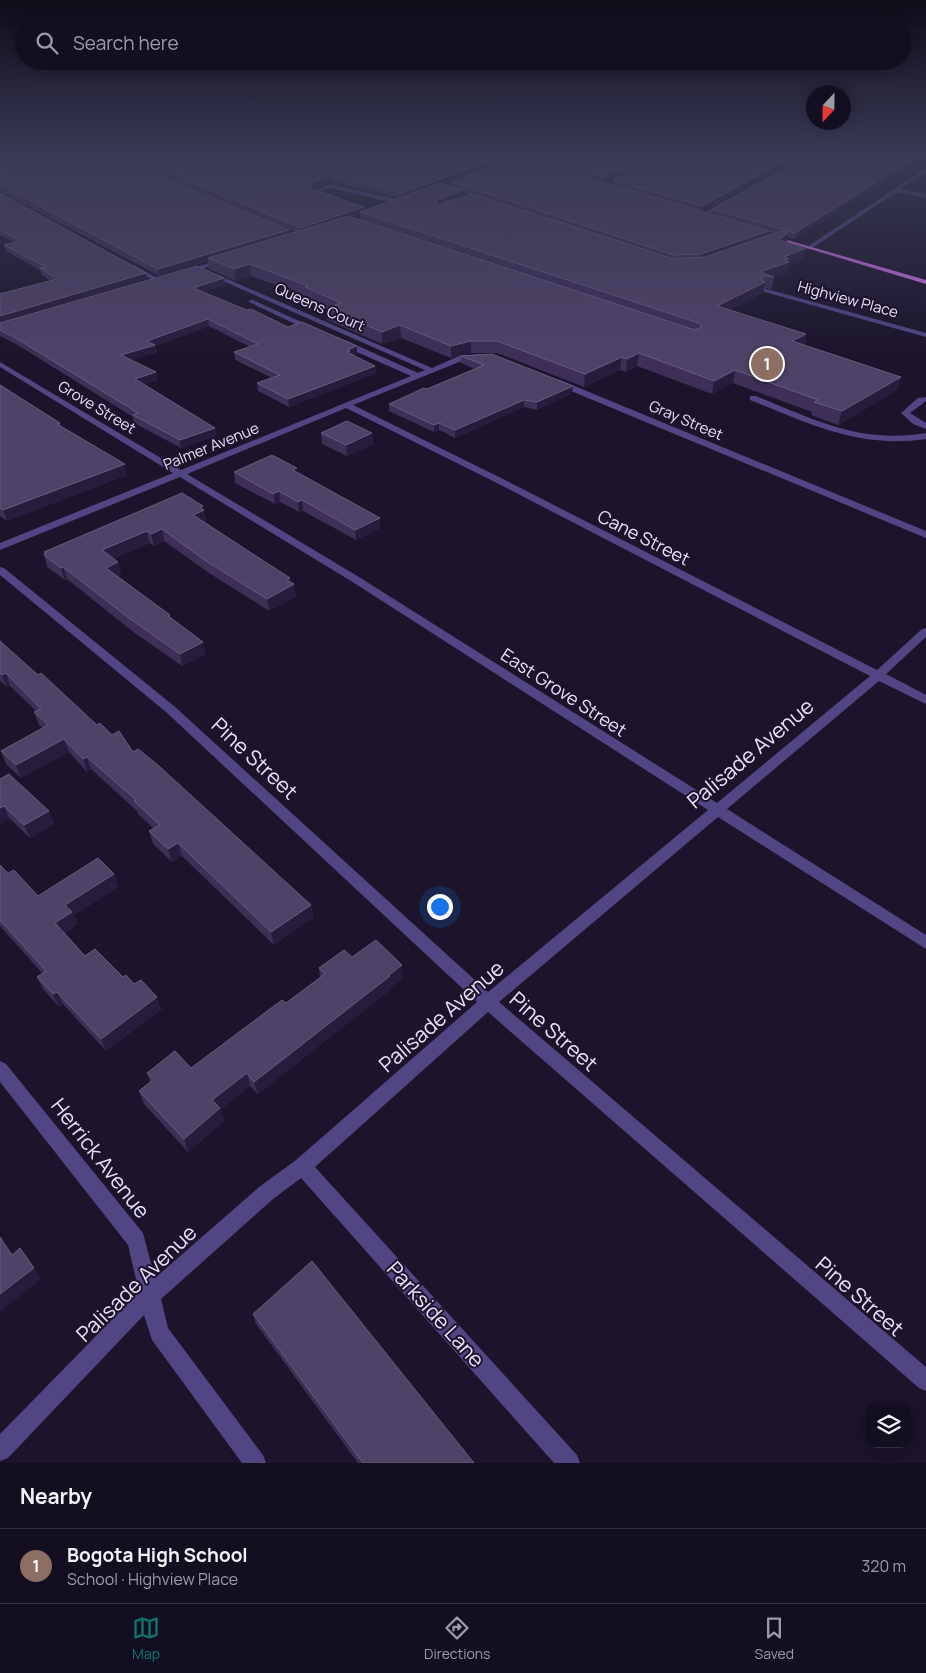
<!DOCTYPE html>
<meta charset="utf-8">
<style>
body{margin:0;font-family:Manrope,sans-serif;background:#1d1829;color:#f1f3f6}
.controls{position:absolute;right:15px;bottom:15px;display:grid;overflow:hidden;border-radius:10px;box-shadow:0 2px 12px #0003}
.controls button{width:45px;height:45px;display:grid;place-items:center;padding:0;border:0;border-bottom:1px solid #332f3e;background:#140f20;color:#f1f3f6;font:25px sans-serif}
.compass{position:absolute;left:806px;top:85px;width:45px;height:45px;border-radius:50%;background:#140f20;box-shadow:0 2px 12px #0003;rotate:202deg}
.you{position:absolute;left:439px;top:906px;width:18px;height:18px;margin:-12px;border:4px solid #fff;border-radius:50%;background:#1a73e8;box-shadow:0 0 0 8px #1a73e833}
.badge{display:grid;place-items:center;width:32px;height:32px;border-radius:50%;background:#0f766e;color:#fff;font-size:16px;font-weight:700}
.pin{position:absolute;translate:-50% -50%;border:2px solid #fff;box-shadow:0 1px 5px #0006}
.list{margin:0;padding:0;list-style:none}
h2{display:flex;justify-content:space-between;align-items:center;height:65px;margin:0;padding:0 20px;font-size:21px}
h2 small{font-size:16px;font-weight:400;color:#9d9ca5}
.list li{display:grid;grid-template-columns:32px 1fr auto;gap:15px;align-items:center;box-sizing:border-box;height:75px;padding:0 20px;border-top:1px solid #332f3e}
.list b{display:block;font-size:19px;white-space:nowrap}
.list p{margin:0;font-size:16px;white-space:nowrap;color:#9d9ca5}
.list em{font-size:16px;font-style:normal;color:#9d9ca5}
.icon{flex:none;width:28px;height:28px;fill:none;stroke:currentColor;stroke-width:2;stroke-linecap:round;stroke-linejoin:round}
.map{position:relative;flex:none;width:926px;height:1463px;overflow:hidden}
.search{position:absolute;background:#140f20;box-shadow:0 2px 12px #0003;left:15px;right:15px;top:15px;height:55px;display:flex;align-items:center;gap:12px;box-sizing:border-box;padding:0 18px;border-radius:28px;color:#9d9ca5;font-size:19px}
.sheet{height:140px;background:#140f20}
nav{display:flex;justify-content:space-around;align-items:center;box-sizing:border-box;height:70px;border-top:1px solid #332f3e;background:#140f20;font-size:14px;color:#9d9ca5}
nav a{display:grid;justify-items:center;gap:2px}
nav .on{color:#0f766e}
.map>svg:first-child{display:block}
</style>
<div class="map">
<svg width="926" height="1463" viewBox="0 0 926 1463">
<rect width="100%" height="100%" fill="#1b142a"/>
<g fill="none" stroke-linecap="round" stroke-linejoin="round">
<path fill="#514584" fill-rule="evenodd" d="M530 154H536L508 165 503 164Z
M922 154H926V155H922Z
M612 166 635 170 638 172 635 174 610 169Z
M926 168V172L900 189 926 194V198L897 192 812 248 807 247Z
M330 184 403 201 406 203 403 205 330 188 319 192 328 195 326 198 311 192Z
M727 200 729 203 705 216 700 215Z
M225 258 227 259V261L184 274 181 272Z
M130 265H134L160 280 155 281 130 267Z
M209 271 432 368 459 356 479 354V358L464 360 353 405 499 477 877 670 922 629 926 628V637L886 674 926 695V704L879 681 727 809 926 935V949L718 817 499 1002 926 1367V1391L919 1388 488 1012 315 1167 577 1455 580 1463H554L301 1178 273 1199 161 1299 168 1328 263 1455 266 1463H242L152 1340 144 1315 8 1458 0 1461V1434L139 1292 128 1245 0 1082V1061L6 1064 143 1233 155 1278 259 1187 296 1160 477 1002 166 712 0 575V567L4 568 174 706 488 992 708 810 351 581 180 477 0 550V543L173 473 0 367V362L181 470 411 376 339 344V340H345L418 373 425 370 207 274 206 273ZM346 408 493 481 870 676 717 803 359 577 187 474Z
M763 288 926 333V337L761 291V289Z
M249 300H253L319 330 312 332 249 302Z
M554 380H560L926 531V538L554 384Z
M750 396H756C815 420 861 444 926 433V439C859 449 810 424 750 400Z
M926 397V401L910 413 926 423V429L913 424 901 413 918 398Z"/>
<path fill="#d574f0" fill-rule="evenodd" d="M492 154H498L531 163 528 165Z
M770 235 926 280V284L770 237Z"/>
</g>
<path fill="#3d2f56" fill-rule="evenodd" d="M113 154H526L516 157 507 155V160L443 184 452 186 451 182 525 160 526 155 528 154H668L634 168 615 166 624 168 623 174 604 183 613 185V180L807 154 702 212 711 214 712 209 811 154H923L922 158 794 239 788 237 787 242 804 259 789 265 787 273 774 278 772 289 764 288 763 293 730 310 806 334 804 345 897 390 838 425 811 415 812 412 733 383 712 394 637 366 626 372 620 370 584 387 497 353H471L451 358 401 338 382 344 327 320 326 308H327L306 299V296L251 276 236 281 209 269 208 261 159 276 0 191V156L289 234 296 232ZM578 156 592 161 591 162 560 165V170L550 167ZM330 182 399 198 364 211V207L313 189ZM463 193 470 195 463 197ZM360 214V220L351 217ZM769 232 774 233 769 235Z
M0 193 147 279 50 309 224 278 225 285 203 292 288 327 357 346V354L353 355 376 373 289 407 258 391 257 383 272 378 235 360 234 352 250 347 209 326 155 346 157 352 131 360 156 372 157 380 144 384 215 428 216 436 181 448 134 423 133 417 16 344 0 336V293L51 281 42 275 40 270 6 251 4 245 13 242 0 235Z
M461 356 573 386 572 393 537 410 524 407 455 438 439 430 434 432 389 411V404L427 389 475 369 461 363Z
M0 385 60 423 61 427 127 475 7 521 0 516Z
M321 433H372L373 445 347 456 322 444Z
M234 472H297L380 518V528L356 540 303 511 299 512 280 502 275 504 235 483Z
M203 506 206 522H205L294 584 296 597 269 611 209 573 164 541 154 546 150 543 113 559 118 562 121 575 118 576 203 642 205 654 182 666 132 631 67 579 65 580 47 567 44 552Z
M0 638 1 642 38 675 97 725 112 735 133 752 311 905 313 917 274 945 182 856 172 862 153 844 149 831 153 828 138 814 137 811 91 769 87 772 69 752 21 778 6 764 1 751 43 728 39 725 34 712 36 711 10 686 7 687 0 681Z
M0 779 49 811 54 824 30 838 9 818 0 824Z
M0 865 8 873 38 896 114 874 118 887 74 915 77 924 65 933 85 956 134 984 162 1009 106 1051 63 1004 59 1007 43 989 37 977 42 973 0 926Z
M352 957 403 978 391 987V989L258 1094 250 1086 221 1109 224 1121 188 1152 144 1104 139 1091 150 1082 147 1073 191 1068 286 1003 320 977 319 968Z
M253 1314 474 1463H358L256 1324Z"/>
<path fill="#281c3d" d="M244 154H271L229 164 228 159 230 157Z
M370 154H396L359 163V158L360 156Z
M516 154H526L516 157Z
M571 154H578V156L550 167V162Z
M656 154H668L634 168V162Z
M798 154H807L702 212V206Z
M921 154H923L922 158 794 239 795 233Z
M507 155V160L402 199V193Z
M624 168 623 174 603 183 604 177Z
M330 176V182L310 190V184Z
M463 190V200L437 216V200Z
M364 207V213L360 212V214L301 234 300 228Z
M289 230 290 237 208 258V261L159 276 158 269Z
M769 231 768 239 700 261 701 254Z
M788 233 786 244 778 240Z
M806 248 804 259 789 265 787 273 774 278V277L760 272 784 257Z
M250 264 251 276 236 281 234 269Z
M146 273 147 279 0 324V316Z
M224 278 225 285 194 295 193 288Z
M765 282 763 293 715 318 717 306Z
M208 319 209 326 155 346 157 352 123 363 121 355 147 341Z
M400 325 401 338 382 344V332Z
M806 334 803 346 792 341Z
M471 341V353L451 358V346Z
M357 346V354L350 356 347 360V350Z
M639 353 637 366 626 372 627 359Z
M622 357 620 370 584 387 585 374Z
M375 366 376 373 289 407 288 399Z
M735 370 733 383 712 394 714 381Z
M156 372 157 380 137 386 135 379Z
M901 377 897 390 838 425 842 411Z
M573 386 572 393 537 410V402Z
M524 400V407L455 438V430Z
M439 423V430L434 432V425Z
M215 428 216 436 181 448 180 440Z
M372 433 373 445 347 456 346 445Z
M125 464 127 475 7 521 3 510Z
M279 491 280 502 275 504 273 494Z
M302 500 303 511 299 512 298 502Z
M203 506 206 522 196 526 193 515 200 507Z
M380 518V528L356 540 355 530Z
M162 529 164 541 154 546 151 534Z
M147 531 150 543 105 563 102 550Z
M118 562 121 575 109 580 106 568Z
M63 567 67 579 65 580 61 568Z
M290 578 291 586 294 584 296 597 269 611 267 599 287 580Z
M203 642 205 654 182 666 180 654Z
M6 673 10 686 7 687 2 675Z
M64 739 69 752 21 778 16 765Z
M87 757 91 769 87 772 83 759Z
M4 806 9 818 0 824V808Z
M49 811 54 824 30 838 24 825Z
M178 843 182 856 172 862 168 849Z
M114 874 118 887 74 915 77 924 61 936 55 923 65 905Z
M311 905 313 917 274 945 271 932Z
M402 965 403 978 391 987V989L258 1094 254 1082Z
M57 992 63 1004 59 1007 53 994Z
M157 997 162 1009 106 1051 101 1039Z
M247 1073 250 1086 221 1109 224 1121 188 1152 184 1139 212 1100Z
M34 1268 41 1279 0 1312V1294Z"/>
<path fill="#4f4267" stroke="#675b7f" d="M12 154H110L289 230 158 269 0 185V156Z
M125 154H244L230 157 228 159 232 162 270 154H370L360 156 359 158 363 161 396 154H503L507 155 402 193 330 176 310 184V188L364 207 300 228Z
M528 154H571L550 162 526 155Z
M586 154H656L634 162 609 160 610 165 624 168 604 177 560 165 577 158 591 162 596 159 595 157Z
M671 154H798L702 206 613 180Z
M811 154H921L795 233 712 209Z
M517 157 769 231 701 254 674 255 451 182Z
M441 183 463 190 437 200V205L474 194 673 259 705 257 781 231 788 233 778 240 806 248 784 257 789 259 784 260 789 262 760 272 774 277 762 276V281L765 282 717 306 806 334 792 341 901 377 842 411 814 402 818 400 735 370 714 381 639 353 627 359 622 357 585 374 497 341H471L451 346 400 325 382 332 326 308 341 303 305 287 308 286 250 264 234 269 208 258 348 216 695 330 702 327 699 323 360 212Z
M0 193 146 273 0 316V294L57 279 40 268 46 267 4 245 19 241 0 229Z
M197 266 224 278 193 288 247 310 251 309 288 327 302 322 357 346 347 350 350 351 347 352 375 366 288 399 257 383 280 375 234 352 258 344 208 319 147 341 155 345 121 355 156 372 135 379 215 428 180 440 133 415 138 413 14 337 0 330V323Z
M492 354 573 386 537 402 524 400 455 430 439 423 434 425 389 404 424 388 427 389 484 365 461 356Z
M0 385 60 423 57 424 125 464 3 510 0 508Z
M347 421 372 433 346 445 321 433Z
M272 455 297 468 293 470 380 518 355 530 302 500 298 502 279 491 273 494 234 472Z
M182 493 203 506 200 507 204 510 193 515 290 578 287 580 294 584 267 599 206 561 162 529 151 534 147 531 102 550 118 562 106 568 170 615 168 616 203 642 180 654 129 618 63 567 61 568 44 555 46 553 44 552Z
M0 641 38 675 41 673 97 725 100 723 112 735 119 731 133 752 138 749 159 766 311 905 271 932 178 843 168 849 149 831 160 825 134 801 136 800 87 757 83 759 64 739 16 765 1 751 48 725 34 712 41 709 6 673 2 675 0 673Z
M9 774 49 811 24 825 4 806 0 808V779Z
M98 858 114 874 65 905 72 912 55 923 85 956 95 949 123 977 126 975 134 984 141 980 157 997 101 1039 57 992 53 994 37 977 46 971 0 920V865L8 873 14 870 38 896Z
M376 940 402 965 389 975 390 976 254 1082 247 1073 212 1100 220 1108 184 1139 139 1091 153 1080 147 1073 175 1051 191 1068 282 1000 286 1003 325 974 319 968 344 950 352 957Z
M0 1237 12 1255 20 1248 34 1268 0 1294Z
M312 1261 474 1463H363L253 1314Z"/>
<linearGradient id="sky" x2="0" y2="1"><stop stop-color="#0f0b17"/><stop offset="0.43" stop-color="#393a55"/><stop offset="1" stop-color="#393a55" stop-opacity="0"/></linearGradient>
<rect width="926" height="358" fill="url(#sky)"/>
<g text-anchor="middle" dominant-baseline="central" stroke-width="4" stroke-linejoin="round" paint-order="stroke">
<g font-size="15" fill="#e8e1fc" stroke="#1b142a">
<text transform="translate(848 299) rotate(15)">Highview Place</text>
<text transform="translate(320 307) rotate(24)">Queens Court</text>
<text transform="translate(97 407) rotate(31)">Grove Street</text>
<text transform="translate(686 420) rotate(23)">Gray Street</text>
<text transform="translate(211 446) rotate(-22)">Palmer Avenue</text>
</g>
<g font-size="18" fill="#e8e1fc" stroke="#1b142a">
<text transform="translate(644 537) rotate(27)">Cane Street</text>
<text transform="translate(564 692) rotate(33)">East Grove Street</text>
</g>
<g font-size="21" fill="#e8e1fc" stroke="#1b142a">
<text transform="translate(750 753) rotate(-40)">Palisade Avenue</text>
<text transform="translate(255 758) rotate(43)">Pine Street</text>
<text transform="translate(441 1016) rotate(-41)">Palisade Avenue</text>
<text transform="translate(554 1031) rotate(41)">Pine Street</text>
<text transform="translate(101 1158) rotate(52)">Herrick Avenue</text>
<text transform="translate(136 1283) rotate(-44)">Palisade Avenue</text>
<text transform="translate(860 1296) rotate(41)">Pine Street</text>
<text transform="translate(436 1314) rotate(48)">Parkside Lane</text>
</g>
</g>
</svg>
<div class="controls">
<button><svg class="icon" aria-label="layers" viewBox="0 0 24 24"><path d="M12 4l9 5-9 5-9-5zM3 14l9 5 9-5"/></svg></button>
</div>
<svg class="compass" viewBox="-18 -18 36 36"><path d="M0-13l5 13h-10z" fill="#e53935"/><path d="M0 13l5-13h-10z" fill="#9d9ca5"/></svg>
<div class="you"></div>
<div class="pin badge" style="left:767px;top:364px;background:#8d6e63">1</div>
<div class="search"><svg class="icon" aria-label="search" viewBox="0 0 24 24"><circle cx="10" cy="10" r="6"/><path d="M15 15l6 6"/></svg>Search here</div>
</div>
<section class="sheet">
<h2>Nearby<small></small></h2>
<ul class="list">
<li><span class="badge" style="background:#8d6e63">1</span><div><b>Bogota High School</b><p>School · Highview Place</p></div><em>320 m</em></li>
</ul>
</section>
<nav>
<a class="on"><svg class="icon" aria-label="map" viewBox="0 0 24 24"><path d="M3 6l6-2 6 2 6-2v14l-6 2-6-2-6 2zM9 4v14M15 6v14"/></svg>Map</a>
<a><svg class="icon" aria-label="directions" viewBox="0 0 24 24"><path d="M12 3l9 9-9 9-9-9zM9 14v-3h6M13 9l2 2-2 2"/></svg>Directions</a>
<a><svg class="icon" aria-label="saved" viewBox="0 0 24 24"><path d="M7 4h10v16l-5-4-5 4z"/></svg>Saved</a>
</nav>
